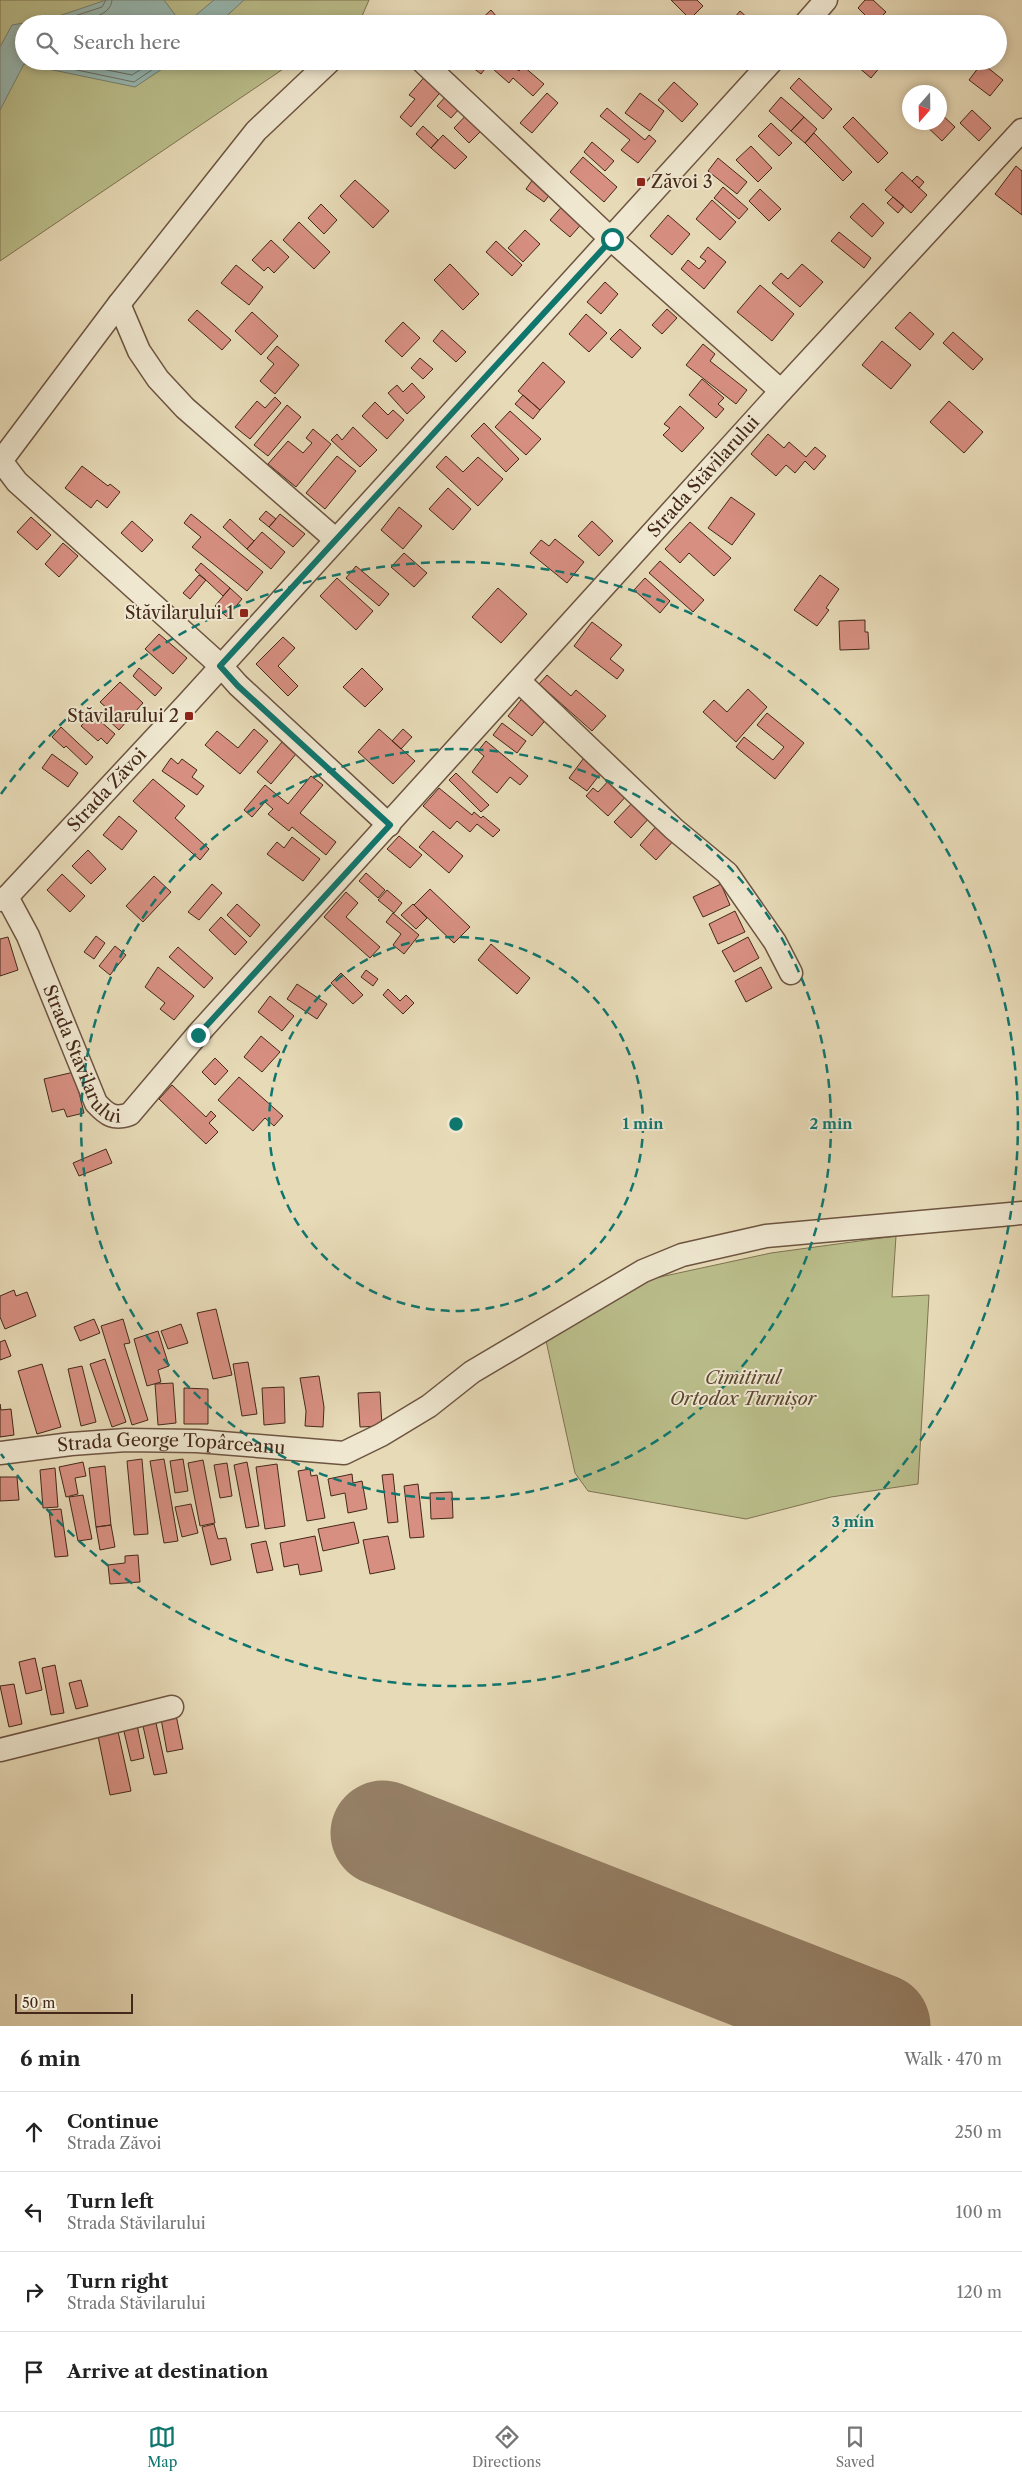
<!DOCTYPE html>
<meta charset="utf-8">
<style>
body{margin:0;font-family:"Libre Caslon Text",serif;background:#f2f2f2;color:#222}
.compass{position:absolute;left:902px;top:85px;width:45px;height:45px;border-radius:50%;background:#fff;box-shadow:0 2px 8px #0003;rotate:200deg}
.scale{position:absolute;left:15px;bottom:12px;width:118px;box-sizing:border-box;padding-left:5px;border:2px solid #442819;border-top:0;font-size:14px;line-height:18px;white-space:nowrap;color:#442819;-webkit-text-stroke:4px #efe7d0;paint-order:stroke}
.stop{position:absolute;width:15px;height:15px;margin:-11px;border:4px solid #0f766e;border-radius:50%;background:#fff}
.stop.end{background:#0f766e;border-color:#fff;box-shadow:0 1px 5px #0008}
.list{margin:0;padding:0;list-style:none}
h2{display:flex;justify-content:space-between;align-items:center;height:65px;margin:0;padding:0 20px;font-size:21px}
h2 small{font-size:16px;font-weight:400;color:#767676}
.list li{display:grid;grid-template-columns:32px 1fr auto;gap:15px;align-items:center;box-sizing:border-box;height:80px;padding:0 20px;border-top:1px solid #e0e0e0}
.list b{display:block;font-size:19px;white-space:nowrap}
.list p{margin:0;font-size:16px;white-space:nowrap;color:#767676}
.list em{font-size:16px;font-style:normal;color:#767676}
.icon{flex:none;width:28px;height:28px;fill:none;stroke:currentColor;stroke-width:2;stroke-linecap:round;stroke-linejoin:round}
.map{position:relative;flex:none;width:1022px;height:2026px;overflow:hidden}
.search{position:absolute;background:#fff;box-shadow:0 2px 8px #0003;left:15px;right:15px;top:15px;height:55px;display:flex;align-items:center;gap:12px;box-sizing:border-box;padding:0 18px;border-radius:28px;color:#767676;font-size:19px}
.sheet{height:385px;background:#fff}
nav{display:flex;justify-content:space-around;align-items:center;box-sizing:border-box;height:70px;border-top:1px solid #e0e0e0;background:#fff;font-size:14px;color:#767676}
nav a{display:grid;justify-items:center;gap:2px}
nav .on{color:#0f766e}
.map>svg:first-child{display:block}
</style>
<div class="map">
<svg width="1022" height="2026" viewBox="0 0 1022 2026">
<rect width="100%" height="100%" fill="#e7dab7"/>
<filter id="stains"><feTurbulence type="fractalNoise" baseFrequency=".004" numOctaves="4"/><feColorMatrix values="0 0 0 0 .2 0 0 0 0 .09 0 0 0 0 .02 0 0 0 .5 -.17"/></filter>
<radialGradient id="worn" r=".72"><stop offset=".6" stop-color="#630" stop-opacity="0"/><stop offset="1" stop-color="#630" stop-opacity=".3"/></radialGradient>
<path fill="#babe8b" stroke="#7f7352" d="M0 0H369L362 16 351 24H24V61H295L0 261Z
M896 1236 892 1297 929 1295 918 1484 831 1497 746 1519 588 1491 575 1473 545 1336 646 1280 771 1253Z"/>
<path fill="#97bab4" stroke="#768076" d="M106 0H164L182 24H24V61H174L135 87 24 64 0 110V47L12 25 53 18Z
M214 0H244L218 24H185Z"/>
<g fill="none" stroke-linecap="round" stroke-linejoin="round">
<path stroke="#6e7166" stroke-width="1" d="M50 24 102 7 106 0
M72 24C85 19 111 17 112 0
M34 61 134 82 165 61
M63 61 132 75 154 61"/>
<path stroke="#968168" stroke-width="105" d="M383 1833 878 2026"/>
</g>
<path fill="#d78f81" stroke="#442819" d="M671 0H697L703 6 690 19Z
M865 0H873L886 12 883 15 893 24H874L858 8Z
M491 10 503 24H478L477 23Z
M740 11 750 20 754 15 764 24H731L730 23Z
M464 61H491L481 74Z
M500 61H508L519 71 523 66 544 84 533 96 513 78 509 83 493 69Z
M851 61H885L871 78Z
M982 63 1003 80 990 96 969 80Z
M427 74 444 88 411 127 400 117 415 99 409 95Z
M799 78 832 109 823 119 790 88Z
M674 82 698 104 682 122 658 100Z
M547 93 558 103 532 133 520 123Z
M640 93 664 111 650 131 625 113Z
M446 96 460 108 451 118 437 106Z
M781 97 804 117 791 131 769 111Z
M607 108 645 140 649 135 656 141 638 163 621 150 630 140 600 116Z
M471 110 487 125 469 143 454 128Z
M972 110 991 128 979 141 960 123Z
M940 113 955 127 942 141 922 122H940Z
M804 117 817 129 805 143 791 131Z
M853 117 888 153 878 163 843 127Z
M771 123 792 143 779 156 758 136Z
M423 126 438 140 431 148 416 134Z
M814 133 852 172 843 181 805 143Z
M443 135 467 157 455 169 431 148Z
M592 142 614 161 605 171 584 152Z
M751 146 772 168 758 182 736 160Z
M583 157 617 187 604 202 570 172Z
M718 158 747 182 737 194 708 171Z
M1016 166 1022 171V215L995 194Z
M902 172 927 195 911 213 885 190Z
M536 175 554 189 544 202 526 189Z
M917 176 924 182 919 188 912 181Z
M355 180 389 211 373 228 340 196Z
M723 187 748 209 739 219 714 198Z
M760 189 781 209 769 221 749 201Z
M893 197 904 206 898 213 887 203Z
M712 200 736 222 720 240 696 219Z
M566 202 585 220 570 237 550 220Z
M863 203 884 223 872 237 850 217Z
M321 204 337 220 324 234 308 218Z
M668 215 690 234 672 255 650 236Z
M299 222 330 252 314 269 283 240Z
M525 230 540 244 523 262 508 248Z
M839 232 871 258 864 268 831 241Z
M271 240 289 257 274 273 268 267 264 271 252 260Z
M496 241 522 265 512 276 486 252Z
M708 247 726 262 704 289 681 269 688 260 699 269 706 261 700 257Z
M450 264 479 294 463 310 434 280Z
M802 264 823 282 800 307 772 283 781 273 788 279Z
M236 265 263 287 249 305 221 283Z
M605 282 618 294 601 314 587 302Z
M760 285 794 314 772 341 737 312Z
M667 309 677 318 662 334 652 325Z
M197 310 231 340 222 350 188 320Z
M252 312 278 336 261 355 235 331Z
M910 312 934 334 920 350 895 328Z
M586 314 607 333 589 352 569 334Z
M403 322 420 338 402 357 385 341Z
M620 329 641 348 632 358 610 339Z
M442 330 466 352 456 362 433 341Z
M953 332 983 359 973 370 943 343Z
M882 341 911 365 891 389 862 365Z
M703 344 715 354 710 361 747 390 736 404 686 365Z
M277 346 299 365 275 394 260 381 274 364 267 358Z
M420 358 433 369 423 379 411 368Z
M543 362 565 382 540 410 518 391Z
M702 379 724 398 718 404 724 409 716 418 689 395Z
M412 383 425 397 407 414 388 393 397 385 403 392Z
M523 395 540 410 533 419 515 404Z
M275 397 281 403 250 439 235 427 257 401 265 408Z
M949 401 983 432 964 453 930 422Z
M375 402 388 415 393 410 404 420 387 439 362 416Z
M287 405 301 417 268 456 254 445Z
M680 406 704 428 682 452 663 435 670 428 664 424Z
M510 411 541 439 526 455 495 427Z
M484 423 519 459 506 472 471 436Z
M353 427 377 450 360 467 331 440 337 434 342 440Z
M313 429 331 444 296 487 268 464 288 441 303 453 312 443 306 438Z
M768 434 784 448 789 442 806 457 815 447 826 456 814 470 805 461 795 473 786 465 776 476 751 454Z
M337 456 356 471 325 509 306 493Z
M446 456 463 472 478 457 503 479 478 506 436 467Z
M82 466 108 486 110 484 120 492 107 508 97 500 91 508 65 488Z
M448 488 471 509 453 530 429 509Z
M731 497 755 514 732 545 708 528Z
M399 507 422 526 403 549 381 530Z
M266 511 276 519 269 527 259 519Z
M191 514 263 572 247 591 192 547 201 537 184 523Z
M280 514 305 534 293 547 269 527Z
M31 517 51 535 37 550 17 532Z
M230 519 254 541 247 549 223 527Z
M132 521 153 540 142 552 121 533Z
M592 521 613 541 599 556 578 536Z
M690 522 731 558 714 576 689 553 680 563 665 549Z
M262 532 285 552 271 569 247 549Z
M555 539 584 562 567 583 530 553 541 540 549 546Z
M63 543 78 556 59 577 45 564Z
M404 553 427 573 414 587 391 567Z
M660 561 704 600 693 612 649 573Z
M201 563 230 588 223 596 195 570Z
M356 566 389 594 379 606 346 578Z
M199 575 206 580 190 599 183 593Z
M820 575 839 589 826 608 829 610 817 626 794 610Z
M337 578 373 611 356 630 320 596Z
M645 578 670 601 660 613 634 590Z
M230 588 242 599 227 617 215 606Z
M498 588 527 614 501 643 472 617Z
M865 620V632H868L869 649 840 650 839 621Z
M592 622 622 645 610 659 624 670 617 679 574 646Z
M159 634 187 658 173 674 145 649Z
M283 637 295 648 278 666 298 686 288 696 256 664Z
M139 668 162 688 155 696 133 676Z
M362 668 383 689 365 707 343 687Z
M547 675 571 696 576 690 606 716 592 731 539 684Z
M120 682 143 703 119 730 104 716 109 710 100 702Z
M748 689 767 707 736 742 703 712 714 700 727 712Z
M525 695 549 716 532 736 508 716Z
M767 713 804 743 775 779 736 747 744 737 773 760 784 747 757 725Z
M92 714 115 734 107 744 101 738 98 741 81 726Z
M502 723 526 741 517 753 493 735Z
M61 727 93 757 86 765 66 746 64 748 52 737Z
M254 729 268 741 240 774 205 745 217 731 238 748Z
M379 729 415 761 393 784 358 752Z
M403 729 412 737 401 749 392 741Z
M486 741 528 776 520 785 510 777 497 793 472 772 484 756 478 751Z
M282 742 296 754 271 784 257 772Z
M52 754 78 773 68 787 42 768Z
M586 755 604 769 587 791 569 778Z
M171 758 178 764 182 759 197 770 192 777 204 786 197 795 162 771Z
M456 773 489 805 481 812 449 780Z
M311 776 323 785 300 813 336 842 326 855 292 827 289 831 268 814 273 809 265 802 252 817 244 810 265 785 288 804Z
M612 777 629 793 608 816 586 796 593 788 598 792Z
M153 779 185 806 175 818 209 849 200 860 133 801Z
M439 788 472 815 474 812 481 818 483 816 500 830 493 837 477 824 470 832 457 821 450 829 423 806Z
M635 800 651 816 631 838 614 822Z
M119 816 137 831 122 850 103 835Z
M659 823 676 838 656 860 640 845Z
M433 831 463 856 449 873 419 847Z
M399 836 422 855 410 868 387 849Z
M292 837 320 859 303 881 267 854 277 842 284 848Z
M88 850 106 869 91 884 72 866Z
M366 873 385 890 378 898 359 881Z
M62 874 85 896 70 912 47 890Z
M154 876 171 892 143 922 126 906Z
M212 884 222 893 199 920 188 912Z
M721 884 730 905 703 917 693 897Z
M430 889 470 927 454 943 414 905Z
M387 890 402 903 394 913 378 900Z
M346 892 358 903 346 917 380 947 370 958 324 917Z
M237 904 260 925 250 937 227 915Z
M413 904 427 918 416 929 401 915Z
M735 911 745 932 718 944 709 924Z
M393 913 419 935 404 954 393 945 401 934 386 922Z
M221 917 247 942 235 955 209 930Z
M96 936 105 943 94 959 84 952Z
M8 937 18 970 0 976V939Z
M748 937 759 958 734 972 722 951Z
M491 944 530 978 517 994 478 960Z
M115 946 126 955 110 975 99 966Z
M178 947 213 978 204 988 169 957Z
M158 967 194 996 174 1020 160 1009 165 1003 145 987Z
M761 967 772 988 746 1002 735 981Z
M366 970 378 979 373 986 361 977Z
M341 973 363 995 353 1004 331 983Z
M297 984 327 1004 317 1019 287 999Z
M388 989 400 1001 406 995 414 1003 403 1014 383 995Z
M270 996 294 1016 282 1031 258 1012Z
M261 1036 280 1052 262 1072 244 1057Z
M215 1058 228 1071 215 1085 202 1072Z
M74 1072 84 1113 67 1117 64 1109 52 1112 44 1079Z
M239 1077 283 1116 274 1126 265 1118 253 1131 218 1100Z
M172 1085 206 1117 211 1111 216 1116 209 1123 218 1132 206 1144 159 1099Z
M106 1149 112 1163 79 1176 73 1163Z
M14 1290 16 1296 27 1292 36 1316 5 1329 0 1317V1296Z
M216 1309 232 1375 213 1379 197 1313Z
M94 1319 100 1333 80 1341 74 1327Z
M123 1319 130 1343 124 1344 148 1420 132 1425 101 1326Z
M181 1324 188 1343 168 1349 161 1331Z
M158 1331 169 1366 158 1370 161 1382 147 1386 134 1339Z
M5 1340 11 1356 0 1360V1342Z
M105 1359 126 1422 112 1427 90 1364Z
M248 1362 257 1414 242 1416 233 1364Z
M42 1364 61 1427 37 1434 18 1371Z
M82 1366 96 1422 81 1426 68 1369Z
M319 1376 324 1407 323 1427 305 1426 306 1411 300 1378Z
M173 1383 176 1423 158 1425 155 1384Z
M284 1387 285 1423 264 1425 262 1388Z
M184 1388 208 1389V1424H184Z
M380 1392 382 1426 360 1427 358 1393Z
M0 1404 1 1410 11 1409 14 1435 0 1437Z
M142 1459 148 1534 134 1535 127 1461Z
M164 1459 178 1541 164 1543 150 1461Z
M183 1459 188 1491 175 1493 170 1461Z
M203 1460 215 1523 200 1526 188 1463Z
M83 1462 86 1476 75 1478 78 1494 66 1497 59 1467Z
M247 1462 259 1526 246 1528 234 1465Z
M227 1463 232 1496 220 1498 214 1465Z
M277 1464 285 1526 265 1529 256 1467Z
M105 1466 111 1525 96 1527 89 1468Z
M55 1468 58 1507 43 1508 40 1470Z
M310 1469 311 1476 317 1475 325 1518 307 1521 298 1471Z
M352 1474 353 1483 362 1481 367 1509 348 1513 345 1493 331 1496 328 1479Z
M393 1474 398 1522 388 1523 382 1475Z
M0 1477H17L19 1500 0 1501Z
M418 1484 424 1537 410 1538 404 1486Z
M452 1492 453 1518 431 1519 430 1493Z
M83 1495 92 1539 78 1541 69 1497Z
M191 1504 198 1533 182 1537 175 1507Z
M61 1509 68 1556 55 1557 49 1510Z
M354 1522 359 1543 323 1551 318 1529Z
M214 1524 218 1539 226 1538 231 1560 211 1565 202 1527Z
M111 1525 115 1547 100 1550 96 1527Z
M315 1536 322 1571 300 1575 298 1564 284 1567 280 1543Z
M388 1536 395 1569 370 1574 363 1540Z
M266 1541 273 1570 257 1573 251 1544Z
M138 1555 140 1582 110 1584 108 1565 125 1563V1556Z
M35 1658 42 1690 26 1694 19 1662Z
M55 1665 64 1713 51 1715 42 1668Z
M81 1680 88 1706 76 1709 69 1683Z
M14 1684 22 1724 9 1727 0 1686Z
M175 1710 183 1749 167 1752 160 1713Z
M154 1714 167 1773 154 1775 141 1717Z
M136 1720 144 1758 131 1761 122 1723Z
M117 1727 131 1791 110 1795 97 1731Z"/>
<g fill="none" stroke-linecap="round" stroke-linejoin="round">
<defs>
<g id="minor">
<path d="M805 24 826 0"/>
<path d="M330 61 256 131 119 304 1 461 17 482 221 666 238 685 389 825"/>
<path d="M422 61 611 239 781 391"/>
<path d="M119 304 139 351 158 379 185 408 336 540"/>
<path d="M519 681 674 829 727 873 775 942 791 973"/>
<path id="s1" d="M7 897 28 936 96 1103C107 1115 114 1120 130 1114L197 1035 781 391 1022 130"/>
<path id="s2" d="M0 900 7 897 186 705 772 61"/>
<path id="s3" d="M0 1453 71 1444 126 1440 197 1441 344 1453 381 1435 429 1406 472 1372 643 1271 682 1255 766 1236 1022 1213"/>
<path d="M0 1750 172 1707"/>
</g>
</defs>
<use href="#minor" stroke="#6d5440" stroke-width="25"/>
<use href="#minor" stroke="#efe7d0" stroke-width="22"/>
</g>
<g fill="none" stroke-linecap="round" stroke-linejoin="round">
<path stroke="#0f766e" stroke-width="6" d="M198 1035 390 825 238 686 220 666 612 239"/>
</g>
<g fill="none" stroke="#0f766e" stroke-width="2.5" stroke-dasharray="9 6">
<circle cx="456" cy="1124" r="187"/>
<circle cx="456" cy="1124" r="375"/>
<path d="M1 794A562 562 0 1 1 1 1454"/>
</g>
<g fill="#8f2418" stroke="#efe7d0" stroke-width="2">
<rect x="636" y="177" width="10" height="10" rx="2.5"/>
<rect x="239" y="608" width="10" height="10" rx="2.5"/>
<rect x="184" y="711" width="10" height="10" rx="2.5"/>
</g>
<g text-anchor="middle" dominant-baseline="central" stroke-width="4" stroke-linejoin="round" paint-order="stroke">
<g font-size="18" fill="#442819" stroke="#efe7d0" text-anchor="end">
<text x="651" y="182" text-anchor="start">Zăvoi 3</text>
<text x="234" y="613">Stăvilarului 1</text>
<text x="179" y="716">Stăvilarului 2</text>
</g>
<g font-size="18" fill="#442819" stroke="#efe7d0">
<text stroke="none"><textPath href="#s1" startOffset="1121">Strada Stăvilarului</textPath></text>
<text stroke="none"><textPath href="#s2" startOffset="154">Strada Zăvoi</textPath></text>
<text stroke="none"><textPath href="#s1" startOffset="176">Strada Stăvilarului</textPath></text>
<text stroke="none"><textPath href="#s3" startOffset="172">Strada George Topârceanu</textPath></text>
</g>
<g font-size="18" font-style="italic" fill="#5c4630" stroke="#efe7d0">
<text x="743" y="1378">Cimitirul<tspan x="743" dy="21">Ortodox Turnișor</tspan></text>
</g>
</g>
<circle cx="456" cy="1124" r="8" fill="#0f766e" stroke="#efe7d0" stroke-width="2.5"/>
<g font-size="15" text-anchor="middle" font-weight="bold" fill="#0f766e" stroke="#efe7d0" stroke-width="4" stroke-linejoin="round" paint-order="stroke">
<text x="643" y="1129">1 min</text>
<text x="831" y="1129">2 min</text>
<text x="853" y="1527">3 min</text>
</g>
<rect width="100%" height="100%" filter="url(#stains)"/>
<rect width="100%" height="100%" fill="url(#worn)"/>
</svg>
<svg class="compass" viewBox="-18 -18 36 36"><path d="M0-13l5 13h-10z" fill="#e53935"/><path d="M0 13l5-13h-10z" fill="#767676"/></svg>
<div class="scale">50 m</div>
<div class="stop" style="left:612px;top:239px"></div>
<div class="stop end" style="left:198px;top:1035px"></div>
<div class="search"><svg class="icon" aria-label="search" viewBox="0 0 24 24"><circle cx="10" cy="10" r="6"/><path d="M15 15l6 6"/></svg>Search here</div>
</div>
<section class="sheet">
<h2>6 min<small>Walk · 470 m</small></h2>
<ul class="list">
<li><svg class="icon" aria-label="ahead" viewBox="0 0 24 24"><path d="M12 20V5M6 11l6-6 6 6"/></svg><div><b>Continue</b><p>Strada Zăvoi</p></div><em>250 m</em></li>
<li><svg class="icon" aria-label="left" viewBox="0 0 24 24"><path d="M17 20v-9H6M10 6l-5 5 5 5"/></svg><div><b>Turn left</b><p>Strada Stăvilarului</p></div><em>100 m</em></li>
<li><svg class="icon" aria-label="right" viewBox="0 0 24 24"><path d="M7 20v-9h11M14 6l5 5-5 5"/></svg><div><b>Turn right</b><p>Strada Stăvilarului</p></div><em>120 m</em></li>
<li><svg class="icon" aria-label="arrive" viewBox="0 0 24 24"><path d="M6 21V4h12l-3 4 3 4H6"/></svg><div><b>Arrive at destination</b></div></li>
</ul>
</section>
<nav>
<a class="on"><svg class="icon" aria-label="map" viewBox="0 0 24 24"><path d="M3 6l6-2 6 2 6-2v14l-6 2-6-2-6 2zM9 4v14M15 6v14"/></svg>Map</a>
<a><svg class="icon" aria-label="directions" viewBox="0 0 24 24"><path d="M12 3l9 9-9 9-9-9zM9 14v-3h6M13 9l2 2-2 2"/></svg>Directions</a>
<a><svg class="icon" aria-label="saved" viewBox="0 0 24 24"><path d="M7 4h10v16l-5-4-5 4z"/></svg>Saved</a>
</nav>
